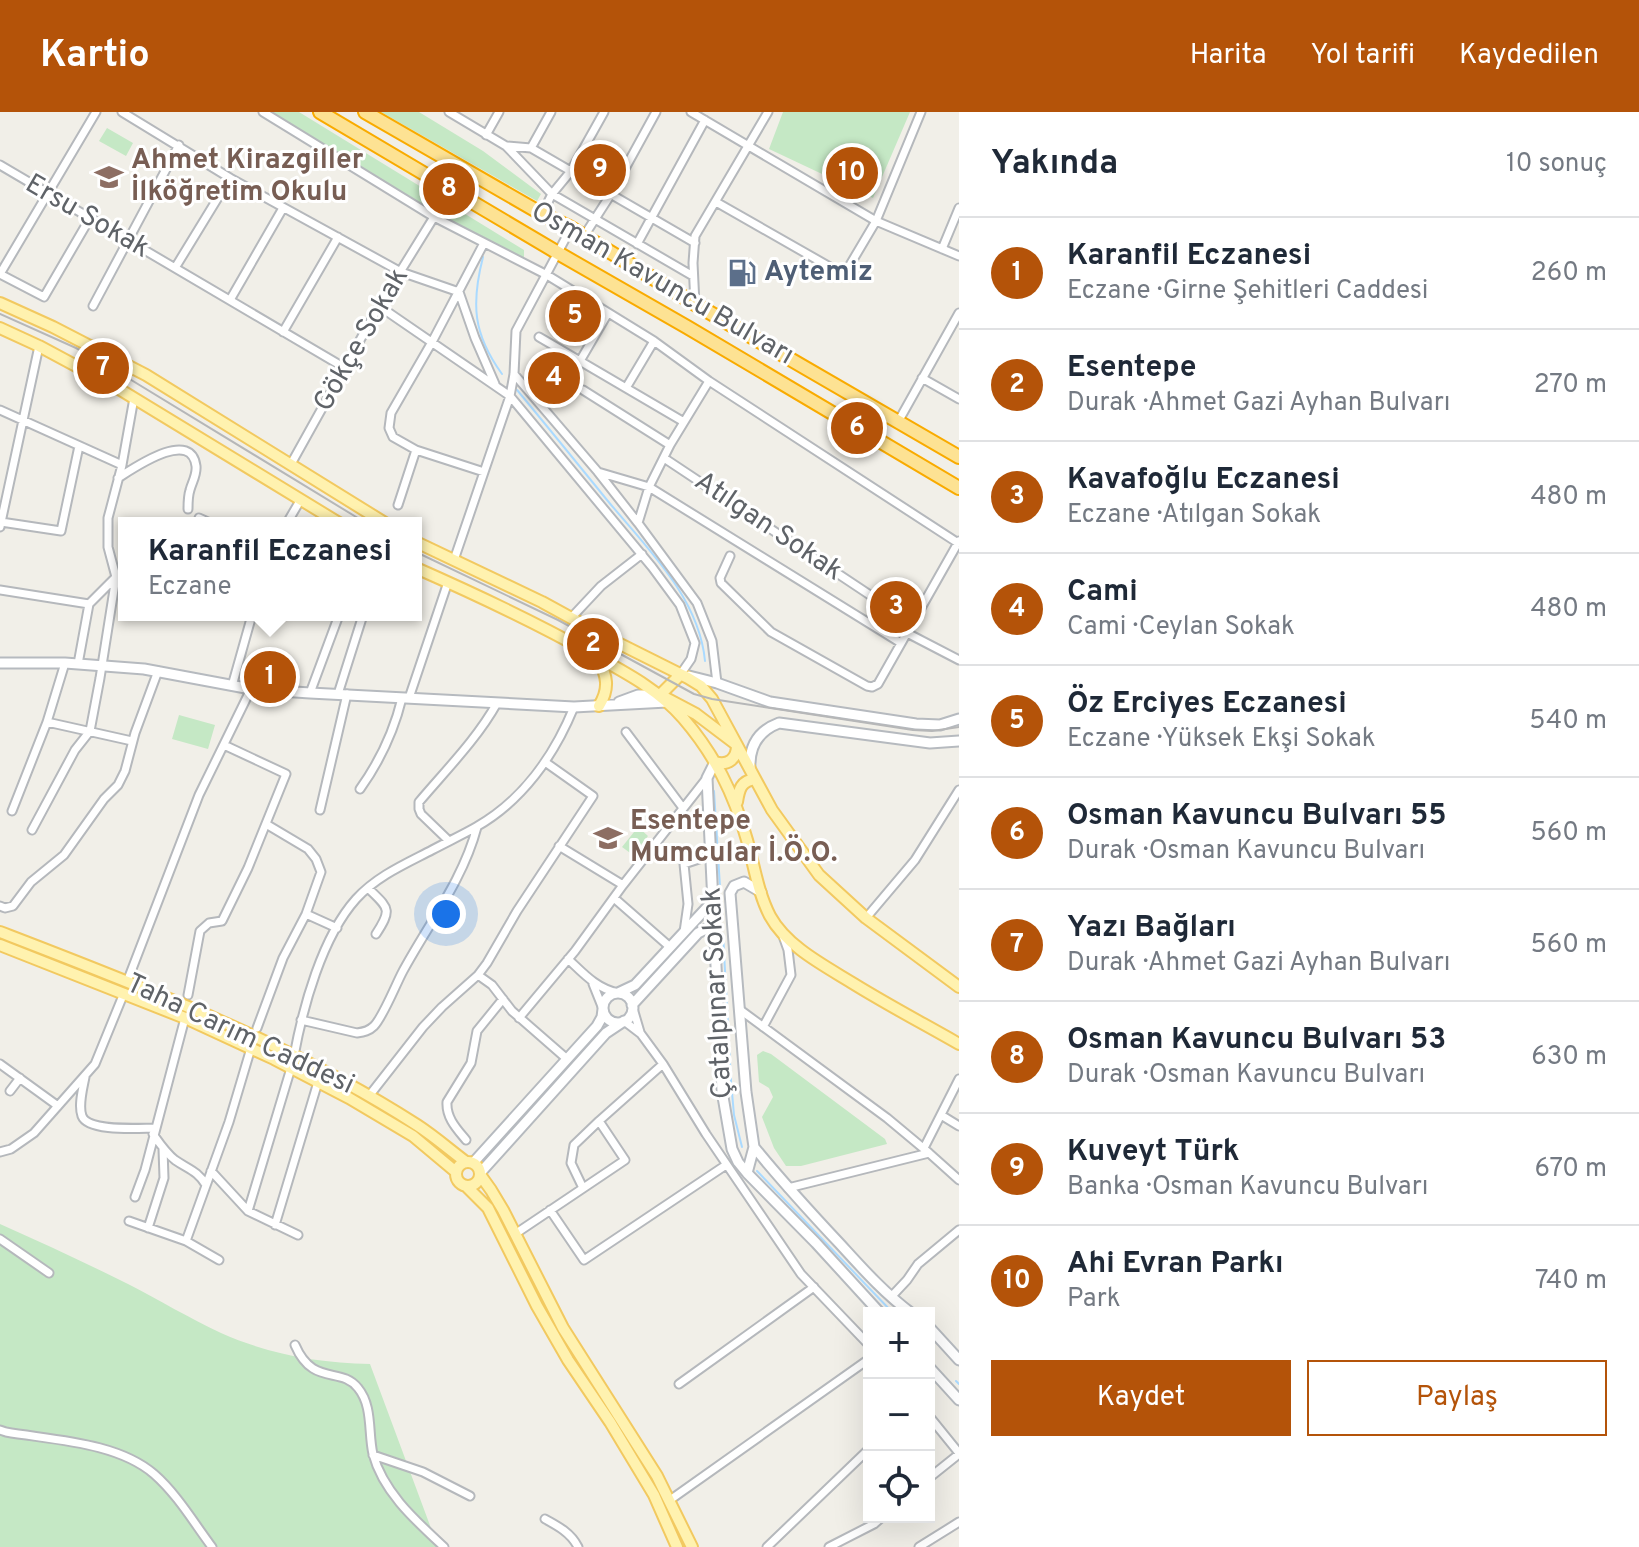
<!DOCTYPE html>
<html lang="tr">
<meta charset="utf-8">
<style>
body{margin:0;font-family:Overpass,sans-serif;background:#f2f2f3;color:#1f2937}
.controls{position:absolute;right:24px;bottom:24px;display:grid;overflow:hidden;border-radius:0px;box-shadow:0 8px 32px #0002}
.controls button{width:72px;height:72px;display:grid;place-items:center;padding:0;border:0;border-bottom:2px solid #e0e1e3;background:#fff;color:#1f2937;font:40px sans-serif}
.you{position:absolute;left:446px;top:802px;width:28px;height:28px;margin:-20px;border:6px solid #fff;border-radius:50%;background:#1a73e8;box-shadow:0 0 0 12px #1a73e833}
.badge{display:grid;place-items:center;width:52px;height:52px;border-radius:50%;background:#b45309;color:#fff;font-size:26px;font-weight:700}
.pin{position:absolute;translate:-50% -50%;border:4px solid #fff;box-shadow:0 2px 8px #0006}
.popup{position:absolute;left:118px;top:405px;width:304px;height:104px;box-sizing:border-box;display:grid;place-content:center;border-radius:0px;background:#fff;filter:drop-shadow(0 2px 6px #0005);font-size:26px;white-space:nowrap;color:#747a83}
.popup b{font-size:30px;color:#1f2937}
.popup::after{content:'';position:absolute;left:50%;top:100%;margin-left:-16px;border:16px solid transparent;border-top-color:#fff}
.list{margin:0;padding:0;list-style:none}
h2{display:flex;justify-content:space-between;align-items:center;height:104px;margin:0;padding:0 32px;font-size:34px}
h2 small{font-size:26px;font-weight:400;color:#747a83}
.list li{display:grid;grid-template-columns:52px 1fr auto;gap:24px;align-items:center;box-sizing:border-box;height:112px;padding:0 32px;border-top:2px solid #e0e1e3}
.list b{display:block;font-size:30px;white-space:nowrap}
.list p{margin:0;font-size:26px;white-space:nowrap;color:#747a83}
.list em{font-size:26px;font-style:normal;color:#747a83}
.actions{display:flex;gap:16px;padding:24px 32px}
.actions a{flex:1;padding:18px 0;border:2px solid #b45309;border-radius:0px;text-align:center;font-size:28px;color:#b45309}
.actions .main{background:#b45309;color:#fff}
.icon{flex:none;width:44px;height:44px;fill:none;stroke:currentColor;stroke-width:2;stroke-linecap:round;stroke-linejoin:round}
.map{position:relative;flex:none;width:959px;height:1435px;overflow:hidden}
header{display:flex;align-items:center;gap:48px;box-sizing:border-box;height:112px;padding:0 40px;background:#b45309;color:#fff}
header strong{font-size:38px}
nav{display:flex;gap:44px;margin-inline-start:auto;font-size:28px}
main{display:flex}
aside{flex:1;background:#fff}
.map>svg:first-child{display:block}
</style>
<header>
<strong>Kartio</strong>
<nav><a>Harita</a><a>Yol tarifi</a><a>Kaydedilen</a></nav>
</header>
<main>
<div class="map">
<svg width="959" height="1435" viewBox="0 0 959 1435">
<rect width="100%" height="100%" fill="#f1efe8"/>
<path fill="#c5e8c5" d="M268 0H299L524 138V150L371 64Z
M381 0H419L483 39 541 82 537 89Z
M783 0H910L873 86 769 37Z
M107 16 133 31 126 44 99 29Z
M179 603 215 613 208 637 172 627Z
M638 715 648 724 633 743 622 735Z
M763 939 771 942 885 1027 887 1032 801 1054H786L774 1036 762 1005 773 985 769 976 759 970 757 943Z
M0 1112C43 1131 86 1151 128 1172 159 1188 189 1206 221 1221 268 1242 318 1251 370 1252L438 1435H0Z"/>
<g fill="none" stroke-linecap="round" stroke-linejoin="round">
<path stroke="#aadaff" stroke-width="2" d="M483 145C471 192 473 222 502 262
M517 278C547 314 577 351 607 388 646 435 699 485 705 549
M714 679 720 775
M723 822 731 969 734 1003 742 1035
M757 1059 893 1201
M929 1240 932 1243
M956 1269 959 1272"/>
<defs>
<path id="street" d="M122 0 230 66 401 160 459 180 475 226 495 272
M263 0 434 105 547 163 654 229 709 269 958 431
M449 0 506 34 552 82 693 164
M691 0 876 109 959 144
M486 23 499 0
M507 34 531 36 695 131
M531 36 551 0
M0 53 345 256
M716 90 844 163 876 109 921 0
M542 102 552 82 571 59 604 0
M90 106 44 185 0 162 96 0
M584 124 611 82 656 0
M637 132 705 8
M942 137 959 96
M175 156 230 66
M230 188 283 96
M695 192 693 151 695 124 768 0
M93 194 179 33
M379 194 510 284 652 455 680 493 695 531 691 547 680 563
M283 220 338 125
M539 225 684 310
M580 249 608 201
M514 262 598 360 638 411 697 491 712 529 717 571
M922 266 959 287
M626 276 654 229
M583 278 670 333
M0 298 122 353
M898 310 959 201
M664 346 912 511
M291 352 379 194 434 105
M484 360 416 338 393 325 389 316 391 301 432 230 484 131
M598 360 649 375 901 531
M118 366C134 356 191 316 196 354 197 363 192 370 190 378 188 384 188 390 188 397
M398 393 416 338
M199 406 210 411
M1 410 61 419 79 334
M287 411 301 387
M638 411 649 375 670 333 709 269
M0 415 39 234
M730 444 720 466 721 471 771 520 867 574 872 575 878 572 959 429
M454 448 510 284 514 262 516 219 571 116
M0 478 89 492
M571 506 601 474 642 442
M907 521 959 548
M78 552 89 492 116 465 124 467
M232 574 252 503
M310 581 339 503
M338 582 363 503
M409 586 448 470
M47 610 132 629
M626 620 683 696
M360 677C380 649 394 619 402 586
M320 698 347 582
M12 699 47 610 65 551
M266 712 308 737 316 747 321 760 306 802 337 816
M32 718 75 638 90 619 100 566 116 465 108 435V406L122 353 134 286
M449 729 421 702 419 697V690C446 658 477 627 497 591
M559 734 623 773
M368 776C388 796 393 796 376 822
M614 786 670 835
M0 794 5 796 13 794 31 770 64 743 104 687 118 673 125 659 135 621 158 559
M866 806 915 748 959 678
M684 820 688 792 684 752 711 743
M568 847C584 862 596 876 618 881
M478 863 492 873 512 899 567 947
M127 870 199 683 251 577
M593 872 603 897
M188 883 200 819 209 811 222 809 248 756 286 662 224 633
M632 893 640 920
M739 897 887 1006 929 1041
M519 906 575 839 623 773 707 666
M301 908 357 921C364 920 369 919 374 914 383 905 396 872 403 859 429 811 463 768 477 715
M624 909 641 922 663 952 706 1022 801 1162 869 1233
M763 915 791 863 788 838 783 824
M257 916 283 846 306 802
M294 944C303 895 322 825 356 787 377 764 405 752 432 738 447 730 462 723 476 715 522 689 554 644 574 595
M0 952 58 994
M85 965C83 976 78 993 82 1004 88 1020 139 1016 155 1016
M10 979 20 966
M369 984 423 915 442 895 478 863 487 851 517 799 593 684 545 650
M941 1003 959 1014
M153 1022C160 1032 166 1041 175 1048 188 1057 198 1059 206 1073
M466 1028C457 1017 446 1006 447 990L471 951 477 919 503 887
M924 1036 959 967
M0 1040 11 1037 34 1021 95 952 124 881
M211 1059 248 1099 298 1123
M583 1076 571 1051 574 1033 599 1009
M788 1076 929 1041 959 1068
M135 1085 145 1058 185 906
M550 1098 584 1148 726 1053
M248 1099 291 956
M129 1109 186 1129 219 1148
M275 1113 318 970
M148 1116 164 1066 163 1037
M515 1122 625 1048 599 1009 663 952
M0 1127 49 1161
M186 1129 229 1010 251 936
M891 1185 907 1168 918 1152 959 1118
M295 1233C313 1275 341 1254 358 1276 373 1294 368 1321 373 1342 383 1380 416 1409 444 1435
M679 1272 814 1175
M929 1304 959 1341
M0 1318 6 1320C52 1328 117 1330 154 1362 177 1382 194 1411 212 1435
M373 1343 423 1360 470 1384
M929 1366 959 1342
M670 1388 869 1247
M545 1407C558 1414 571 1421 578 1435
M767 1435 869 1337
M829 1435 874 1412 882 1405
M919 1435 959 1410"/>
<path id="secondary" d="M0 551H65L144 557 251 577 310 581 574 595 667 590
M689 564 717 571 770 590 916 612 940 613 959 607
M619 590 638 583H658
M715 650 707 666 722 979 732 1037 738 1050 747 1061 816 1131 880 1201
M750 656C749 634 758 619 779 611L930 631 959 629
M618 881 635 873 713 789
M603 896a15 15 0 1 1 30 0a15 15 0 1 1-30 0Z
M632 893 698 821 714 813
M754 1035C781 1068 810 1100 840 1132 862 1156 884 1181 911 1201
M473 1051 597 914 602 905 603 897
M481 1060 606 921 624 909
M747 1061 754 1035 746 980 730 781 734 774 744 770 761 780
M929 1215 959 1248
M929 1255 959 1288"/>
<path id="primary" d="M0 191 53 215 146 263 385 411
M0 216 39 234 119 277 339 411
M416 430 542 490 604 524 688 566 701 574 712 587 772 698 819 763 866 806 959 875
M416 456C475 482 533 509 590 541 624 560 658 577 683 606 715 643 734 682 747 728 754 753 758 781 770 804 787 835 825 854 854 872 888 893 924 912 959 932
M598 546C607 564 610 576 599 594
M680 563 660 583 696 602 737 633C737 647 728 654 715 650
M737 690C739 677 741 669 755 667
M0 820C143 875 288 930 417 1013 434 1024 450 1038 466 1050
M0 833 185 906 274 947 349 986 413 1024 456 1060
M456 1062a12 12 0 1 1 24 0a12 12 0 1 1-24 0Z
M481 1064 491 1078 503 1098 563 1216 657 1364 692 1435
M466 1074 488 1096 537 1194 568 1248 610 1310 654 1383 677 1435"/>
<path id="highway" d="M320 0 558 141 687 215 959 376
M365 0 542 102 571 116 695 192 959 345"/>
</defs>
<use href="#street" stroke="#b5b8bc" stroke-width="11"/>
<use href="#secondary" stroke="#b6babf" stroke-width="13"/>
<use href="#primary" stroke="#f2c960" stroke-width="14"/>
<use href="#highway" stroke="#f9ab00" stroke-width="16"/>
<use href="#street" stroke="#fff" stroke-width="7"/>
<use href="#secondary" stroke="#fff" stroke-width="9"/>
<use href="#primary" stroke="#fff2af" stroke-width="10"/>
<use href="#highway" stroke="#fde293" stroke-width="12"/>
<path stroke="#b6b7b8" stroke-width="2" d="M0 202 76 236 105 252 366 411
M416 440 558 508 694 582 712 587 913 618 932 619 959 615"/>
</g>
<defs>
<symbol id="school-bare" viewBox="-9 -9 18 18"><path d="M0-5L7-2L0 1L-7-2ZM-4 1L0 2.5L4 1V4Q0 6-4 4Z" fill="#8d6e63" stroke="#fff" stroke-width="2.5" paint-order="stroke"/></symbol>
<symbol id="fuel-bare" viewBox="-9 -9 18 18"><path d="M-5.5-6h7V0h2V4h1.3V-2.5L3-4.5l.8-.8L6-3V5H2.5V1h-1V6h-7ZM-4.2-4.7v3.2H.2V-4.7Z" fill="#5c6f8a" stroke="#fff" stroke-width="2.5" paint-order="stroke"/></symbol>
</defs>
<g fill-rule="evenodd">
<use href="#school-bare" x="89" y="45" width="40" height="40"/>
<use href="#fuel-bare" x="722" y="141" width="40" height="40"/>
<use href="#school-bare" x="588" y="706" width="40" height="40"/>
</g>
<g text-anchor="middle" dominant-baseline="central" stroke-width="6" stroke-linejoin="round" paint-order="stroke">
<g font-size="28" font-weight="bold" fill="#785e54" stroke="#fff" text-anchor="start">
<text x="131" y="49">Ahmet Kirazgiller<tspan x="131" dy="32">İlköğretim Okulu</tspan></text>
<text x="630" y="710">Esentepe<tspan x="630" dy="32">Mumcular İ.Ö.O.</tspan></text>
</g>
<g font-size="28" fill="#5f6368" stroke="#fff">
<text transform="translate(87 105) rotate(30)">Ersu Sokak</text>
<text transform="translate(662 172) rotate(30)">Osman Kavuncu Bulvarı</text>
<text transform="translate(362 228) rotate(-60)">Gökçe Sokak</text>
<text transform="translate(768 415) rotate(34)">Atılgan Sokak</text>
<text transform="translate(718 881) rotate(-93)">Çatalpınar Sokak</text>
<text transform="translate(240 923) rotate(25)">Taha Carım Caddesi</text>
</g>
<g font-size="28" font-weight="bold" fill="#4e5e75" stroke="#fff" text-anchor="start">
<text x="764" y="161">Aytemiz</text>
</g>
</g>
</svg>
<div class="controls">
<button>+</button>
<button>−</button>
<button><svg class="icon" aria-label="locate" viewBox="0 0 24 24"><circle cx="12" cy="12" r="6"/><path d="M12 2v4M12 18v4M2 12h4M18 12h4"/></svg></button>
</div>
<div class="you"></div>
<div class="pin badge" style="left:270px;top:565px">1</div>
<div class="popup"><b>Karanfil Eczanesi</b>Eczane</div>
<div class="pin badge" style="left:593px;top:532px">2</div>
<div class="pin badge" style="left:896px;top:495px">3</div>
<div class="pin badge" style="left:554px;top:266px">4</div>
<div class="pin badge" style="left:575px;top:204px">5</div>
<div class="pin badge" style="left:857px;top:316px">6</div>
<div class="pin badge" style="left:103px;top:256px">7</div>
<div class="pin badge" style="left:449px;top:77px">8</div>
<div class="pin badge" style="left:600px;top:58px">9</div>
<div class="pin badge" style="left:852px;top:61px">10</div>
</div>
<aside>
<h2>Yakında<small>10 sonuç</small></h2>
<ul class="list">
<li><span class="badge">1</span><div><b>Karanfil Eczanesi</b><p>Eczane · Girne Şehitleri Caddesi</p></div><em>260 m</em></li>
<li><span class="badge">2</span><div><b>Esentepe</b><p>Durak · Ahmet Gazi Ayhan Bulvarı</p></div><em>270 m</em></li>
<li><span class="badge">3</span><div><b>Kavafoğlu Eczanesi</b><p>Eczane · Atılgan Sokak</p></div><em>480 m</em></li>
<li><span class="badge">4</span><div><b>Cami</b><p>Cami · Ceylan Sokak</p></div><em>480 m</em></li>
<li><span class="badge">5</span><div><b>Öz Erciyes Eczanesi</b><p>Eczane · Yüksek Ekşi Sokak</p></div><em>540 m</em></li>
<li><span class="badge">6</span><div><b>Osman Kavuncu Bulvarı 55</b><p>Durak · Osman Kavuncu Bulvarı</p></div><em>560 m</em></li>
<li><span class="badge">7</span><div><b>Yazı Bağları</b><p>Durak · Ahmet Gazi Ayhan Bulvarı</p></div><em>560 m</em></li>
<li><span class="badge">8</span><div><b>Osman Kavuncu Bulvarı 53</b><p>Durak · Osman Kavuncu Bulvarı</p></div><em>630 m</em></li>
<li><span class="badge">9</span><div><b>Kuveyt Türk</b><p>Banka · Osman Kavuncu Bulvarı</p></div><em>670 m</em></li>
<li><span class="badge">10</span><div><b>Ahi Evran Parkı</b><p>Park</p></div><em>740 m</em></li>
</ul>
<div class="actions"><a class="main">Kaydet</a><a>Paylaş</a></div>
</aside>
</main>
